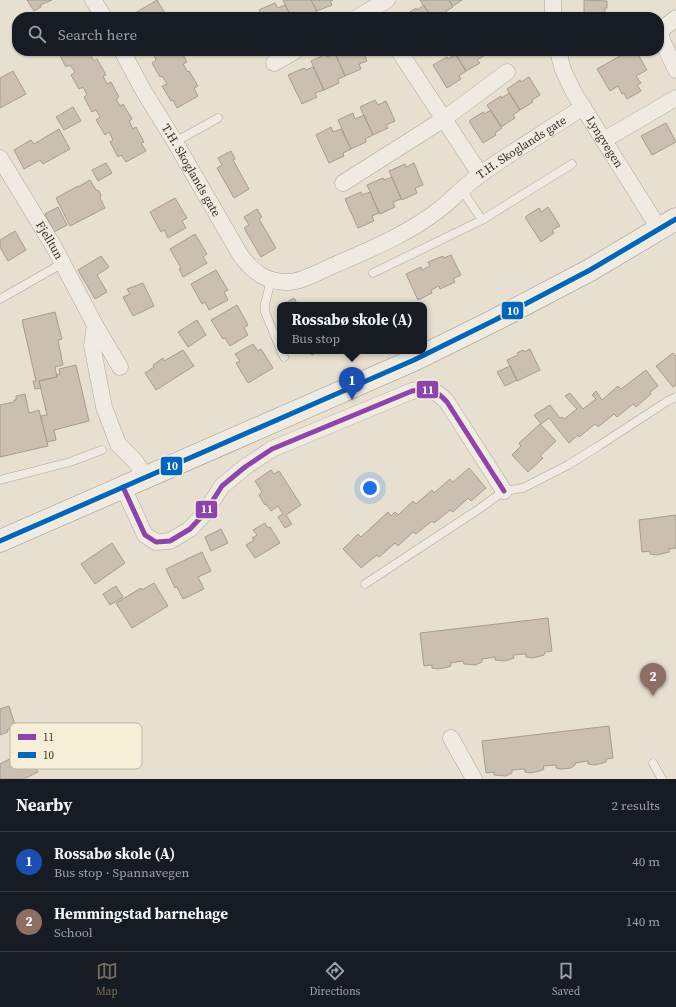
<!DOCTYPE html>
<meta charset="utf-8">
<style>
body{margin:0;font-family:"Source Serif 4",serif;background:#20242c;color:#f1f3f6}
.you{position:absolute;left:370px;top:488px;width:14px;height:14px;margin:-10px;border:3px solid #fff;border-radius:50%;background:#1a73e8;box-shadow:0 0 0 6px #1a73e833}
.badge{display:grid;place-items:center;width:26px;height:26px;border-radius:50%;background:#786c5e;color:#fff;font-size:13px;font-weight:700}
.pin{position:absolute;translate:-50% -33px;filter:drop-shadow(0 1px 2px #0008)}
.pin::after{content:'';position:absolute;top:21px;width:14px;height:12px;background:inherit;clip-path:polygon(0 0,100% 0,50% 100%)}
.popup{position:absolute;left:277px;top:302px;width:150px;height:52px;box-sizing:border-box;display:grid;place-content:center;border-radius:8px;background:#171b24;filter:drop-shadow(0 1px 3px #0005);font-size:13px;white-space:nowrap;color:#9ea1a6}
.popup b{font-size:15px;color:#f1f3f6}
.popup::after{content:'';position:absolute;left:50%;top:100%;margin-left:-8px;border:8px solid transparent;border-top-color:#171b24}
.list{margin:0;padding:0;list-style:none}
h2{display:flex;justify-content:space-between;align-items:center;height:52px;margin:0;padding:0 16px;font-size:17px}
h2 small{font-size:13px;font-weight:400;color:#9ea1a6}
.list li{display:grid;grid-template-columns:26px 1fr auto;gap:12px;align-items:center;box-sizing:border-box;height:60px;padding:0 16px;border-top:1px solid #363941}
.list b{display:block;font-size:15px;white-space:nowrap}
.list p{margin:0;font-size:13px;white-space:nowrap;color:#9ea1a6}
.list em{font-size:13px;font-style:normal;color:#9ea1a6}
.icon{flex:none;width:22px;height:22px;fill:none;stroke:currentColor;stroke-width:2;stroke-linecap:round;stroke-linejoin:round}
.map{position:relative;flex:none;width:676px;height:779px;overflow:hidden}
.search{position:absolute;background:#171b24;box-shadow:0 1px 3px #0004;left:12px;right:12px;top:12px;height:44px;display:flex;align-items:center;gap:10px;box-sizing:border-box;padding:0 14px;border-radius:16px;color:#9ea1a6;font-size:15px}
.sheet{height:172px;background:#171b24}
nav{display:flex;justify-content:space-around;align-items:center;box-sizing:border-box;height:56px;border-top:1px solid #363941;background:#171b24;font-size:11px;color:#9ea1a6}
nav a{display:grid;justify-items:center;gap:2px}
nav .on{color:#786c5e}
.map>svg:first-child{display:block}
</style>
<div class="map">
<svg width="676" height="779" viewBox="0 0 676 779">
<rect width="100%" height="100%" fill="#e7e0d1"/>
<path fill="#cbbfb2" stroke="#a89c90" d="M27 0H52L40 5 41 7 34 11Z
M157 0 166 15 162 17H131L130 16Z
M283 0H311L317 11 309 15 310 17H291Z
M311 0H333L330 1 332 5 317 11Z
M420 0H449L453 7 446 11 448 14 443 17H431Z
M449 0H462L453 6Z
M584 0 607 1V8H605V17H584Z
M275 3 278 8 285 5 291 17H262L259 10Z
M424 5 431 17H402L416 8 417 10Z
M60 51H93V52L90 54 94 61 97 59 106 75 103 76 107 84 111 82 119 97 116 99 120 106 123 104 132 119 129 121 133 129 136 127 144 142 141 143 146 151 126 162 121 155 118 157 110 142 113 140 109 132 105 135 96 120 100 117 96 110 92 112 84 97 87 95 83 87 79 89 71 75 75 72 70 65 66 67 58 52Z
M148 51H181L187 62 183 64 188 72 189 71 198 86 194 88 198 96 177 108 173 100 171 101 162 86 167 84 162 76 160 77 152 63 156 60 152 52 149 54Z
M334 51H363L367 61 359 64 361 69 345 76Z
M453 51H482L485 55 477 60 480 63 466 71Z
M482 51H491L485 55Z
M629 51H636L647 70 636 76 641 83 637 85 641 91 627 99 624 93 622 94 618 86 610 91 597 69Z
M335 53 345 76 338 79 339 83 324 90 311 61 326 54 327 57Z
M456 54 466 71 459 76 461 79 447 88 433 65 447 57 448 59Z
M313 67 324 90 315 93 317 97 302 104 288 75 304 68 306 70Z
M13 71 26 94 0 108V78Z
M529 77 540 95 532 100 533 102 520 110 507 89 520 80 521 82Z
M509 93 520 110 513 115 515 118 501 127 487 105 501 96 502 98Z
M375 100 378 105 386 101 395 121 386 125 388 128 373 135 360 107Z
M73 107 81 121 64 130 56 117Z
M491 110 502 128 495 133 496 135 483 143 469 121 483 112 484 114Z
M353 113 355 119 364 115 373 135 365 139 366 142 351 149 338 120Z
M666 123 676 142 652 155 641 136Z
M331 127 333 132 341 129 351 149 343 153 344 156 329 163 316 135Z
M59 129 70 149 43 164 40 160 24 169 14 150 31 140 34 144Z
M231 151 235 159 233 160 249 189 234 198 217 168 222 165 218 158Z
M106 163 112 173 98 181 92 170Z
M414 163 423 185 415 188 417 193 402 200 389 171 405 164 406 167Z
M392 177 401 199 393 202 395 207 380 214 367 185 383 178 384 180Z
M90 180 96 190 99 191 101 195 100 198 105 208 70 226 56 198 78 186V187Z
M361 192 362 195 370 192 379 213 372 216 374 221 358 228 345 199Z
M175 198 187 218 182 221 186 228 168 238 164 230 161 232 150 212Z
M58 207 67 225 54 232 45 214Z
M548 207 560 226 552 230 554 233 541 242 525 217 539 208 541 212Z
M257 209 262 217 259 219 276 248 261 257 244 228 249 225 244 217Z
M15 231 26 250 8 261 0 247V240Z
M195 234 207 254 203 257 207 263 183 277 179 269 181 268 170 249Z
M451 255 461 275 453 279 455 282 440 289 439 286 431 290 432 293 418 300 406 274 421 267 422 270 430 266 428 262 443 256 444 258Z
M101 256 109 267 97 275 107 292 95 299 78 270Z
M216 270 228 290 224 292 228 300 209 310 205 302 202 304 191 284Z
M143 283 154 306 133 316 123 297 130 294 127 289Z
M294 298 298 305H282Z
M237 305 248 325 244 328 248 335 230 346 225 338 223 339 211 320Z
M55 312 62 339 58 340 63 365 55 367 57 377 39 381 41 388 35 389 33 381H36L22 320Z
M197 320 206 335 188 347 178 332Z
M253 344 258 351 261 349 273 368 248 383 236 363 240 361 235 354Z
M530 349 540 370 517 381 507 360 518 355 517 353 523 350 524 352Z
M183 350 194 366 156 390 145 373 154 367 153 365 163 358 164 361Z
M310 351H319L312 355Z
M673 353 676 356V385L673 387 656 366Z
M76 365 89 421 54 430 56 440 47 442 41 416 47 415 39 381 57 377 56 375 60 374 59 369Z
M510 366 517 380 505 386 497 372Z
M646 370 658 386 650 392 651 394 636 407 633 404 617 417 614 414 598 427 595 424 579 437 578 435 569 443 549 418 541 424 534 415 550 405 560 418 562 417 564 419 577 409 565 396 570 393 583 409 596 399 592 395 596 391 602 400 618 386 621 389Z
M25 394 29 413 39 410 48 446 0 457V405L14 402V400H16V396Z
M540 424 556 441 540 456 543 458 528 472 512 455 521 446 519 443Z
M469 468 486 488 471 501 468 498 453 512 450 510 434 523 432 521 416 534 413 532 398 546 395 543 379 557 377 555 361 568 343 549 358 534 361 537 388 512 391 516 395 512 398 515 413 501 416 504 432 490 434 493 450 479 453 482Z
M271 470 274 474 279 471 301 505 286 515 292 524 285 528 278 517 283 514 278 506 271 511 266 504 265 505 259 495 262 492 255 481Z
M676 515V548L669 549V552L657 555 650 554V551L642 552 639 520Z
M265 523 268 528 270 527 280 543 255 558 246 545 254 540 252 538 257 535 253 530Z
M221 529 228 543 211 551 205 537Z
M112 543 125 563 95 584 81 564Z
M202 552 211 571 198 577 204 589 183 599 177 587 175 588 166 569Z
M154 583 168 606 132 628 116 603 141 588 142 590Z
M116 586 123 597 110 605 103 594Z
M548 618 552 651 545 652 544 655 533 658 526 657V654L513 655 514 658 505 661 495 660V657L482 659V662L475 665 464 664 463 661 450 663 451 666 448 667 439 669 432 668V665L424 666 420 633Z
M9 706 16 728 7 730 8 732 0 735V709Z
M609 726 613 758 606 759V762L603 763 594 765 588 764V761L575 763V765L571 768 562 769 556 768V765L543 766 544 769 540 771 530 773 525 772V769L512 770V773L506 776 494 775V772L486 773 482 741Z
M23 752 26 758 30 756 38 772 24 779H0V764Z"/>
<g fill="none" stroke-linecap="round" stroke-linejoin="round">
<defs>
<path id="service" d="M175 142 218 118
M462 190 482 220
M373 273 482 220 572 164
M271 280 265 304V312L280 348
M0 299 63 263
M281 351 284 357
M0 480 70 462 102 450
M365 584 479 509 504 491 523 488 568 465 597 447 666 402 676 397
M653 763 662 779"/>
<g id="minor">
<path d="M93 0 104 17"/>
<path d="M358 17 387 0"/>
<path d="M553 17V0"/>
<path d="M676 18 661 30V38L676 70"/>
<path id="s1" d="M122 51 143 90 175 142 241 256C253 272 266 282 287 282 302 282 318 272 332 266 369 250 408 234 440 209 454 198 466 184 481 174 514 150 549 130 583 107"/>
<path d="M399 51 480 174"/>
<path id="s2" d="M558 51 563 70 574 93 660 230"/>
<path d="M274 63 295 51"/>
<path d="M604 140 676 98"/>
<path id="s3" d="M0 158 54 247 95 325 120 367"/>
<path d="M343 183 444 119 507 72"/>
<path d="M95 325 92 345 104 407 118 444 135 461 146 477"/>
<path d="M123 487 145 535 156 542 170 541 190 529 204 514 222 486 245 467 272 449 412 391C430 388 435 389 447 402L504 491"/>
<path d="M451 738 474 779"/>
</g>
<path id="secondary" d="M0 541 414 360 495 320 590 270 676 219"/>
</defs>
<use href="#service" stroke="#ada599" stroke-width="9"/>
<use href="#minor" stroke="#ada599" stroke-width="17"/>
<use href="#secondary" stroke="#9c958a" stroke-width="23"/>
<use href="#service" stroke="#efebe3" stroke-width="8"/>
<use href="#minor" stroke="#efebe3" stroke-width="16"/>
<use href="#secondary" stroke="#efebe3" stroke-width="22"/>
<defs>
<path id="bus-1" d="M123 487 145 535 156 542 170 541 190 529 204 514 222 486 245 467 272 449 412 391C430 388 435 389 447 402L504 491"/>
<path id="bus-2" d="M0 541 414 360 495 320 590 270 676 219"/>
</defs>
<use href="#bus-1" stroke="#f7eed8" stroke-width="8"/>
<use href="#bus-2" stroke="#f7eed8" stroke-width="8"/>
<use href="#bus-1" stroke="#8e44ad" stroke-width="5"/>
<use href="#bus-2" stroke="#0065bd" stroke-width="5"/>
</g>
<g text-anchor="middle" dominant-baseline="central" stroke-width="3.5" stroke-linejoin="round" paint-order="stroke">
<g font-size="12" fill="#3d2e20" stroke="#f7eed8">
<text stroke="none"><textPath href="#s2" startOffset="103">Lyngvegen</textPath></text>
<text stroke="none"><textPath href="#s1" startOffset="565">T.H. Skoglands gate</textPath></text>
<text stroke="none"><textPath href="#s1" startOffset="138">T.H. Skoglands gate</textPath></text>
<text stroke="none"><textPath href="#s3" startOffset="96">Fjelltun</textPath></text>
</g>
</g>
<rect x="10" y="723" width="132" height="46" rx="6" fill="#f7eed8" stroke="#bfb4a1" stroke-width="1"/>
<rect x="18" y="734" width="18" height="6" fill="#8e44ad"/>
<rect x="18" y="752" width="18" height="6" fill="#0065bd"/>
<g font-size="11" fill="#3d2e20">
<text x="43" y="741">11</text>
<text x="43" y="759">10</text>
</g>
<g stroke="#f7eed8" stroke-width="1.5">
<rect x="501" y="301" width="23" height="19" rx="4" fill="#0065bd"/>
<rect x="416" y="380" width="23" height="19" rx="4" fill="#8e44ad"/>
<rect x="160" y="456" width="23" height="20" rx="4" fill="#0065bd"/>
<rect x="195" y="500" width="23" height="19" rx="4" fill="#8e44ad"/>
</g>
<g font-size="11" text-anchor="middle" font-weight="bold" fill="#fff">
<text x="513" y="315">10</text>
<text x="428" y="394">11</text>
<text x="172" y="470">10</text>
<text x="207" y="513">11</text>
</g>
</svg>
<div class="you"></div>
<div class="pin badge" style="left:352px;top:400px;background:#1a4fb4">1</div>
<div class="popup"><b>Rossabø skole (A)</b>Bus stop</div>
<div class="pin badge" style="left:653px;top:696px;background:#8d6e63">2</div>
<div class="search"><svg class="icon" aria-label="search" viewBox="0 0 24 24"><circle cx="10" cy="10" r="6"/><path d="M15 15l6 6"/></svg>Search here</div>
</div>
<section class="sheet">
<h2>Nearby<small>2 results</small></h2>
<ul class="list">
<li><span class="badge" style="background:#1a4fb4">1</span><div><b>Rossabø skole (A)</b><p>Bus stop · Spannavegen</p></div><em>40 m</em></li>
<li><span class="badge" style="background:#8d6e63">2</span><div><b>Hemmingstad barnehage</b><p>School</p></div><em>140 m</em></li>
</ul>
</section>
<nav>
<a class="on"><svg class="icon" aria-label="map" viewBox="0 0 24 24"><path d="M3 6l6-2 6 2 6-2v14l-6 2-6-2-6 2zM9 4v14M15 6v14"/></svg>Map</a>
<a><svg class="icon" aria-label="directions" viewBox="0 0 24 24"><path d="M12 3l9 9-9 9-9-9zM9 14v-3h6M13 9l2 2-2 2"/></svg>Directions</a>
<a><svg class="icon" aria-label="saved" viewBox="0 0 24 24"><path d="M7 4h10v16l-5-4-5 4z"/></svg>Saved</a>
</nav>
